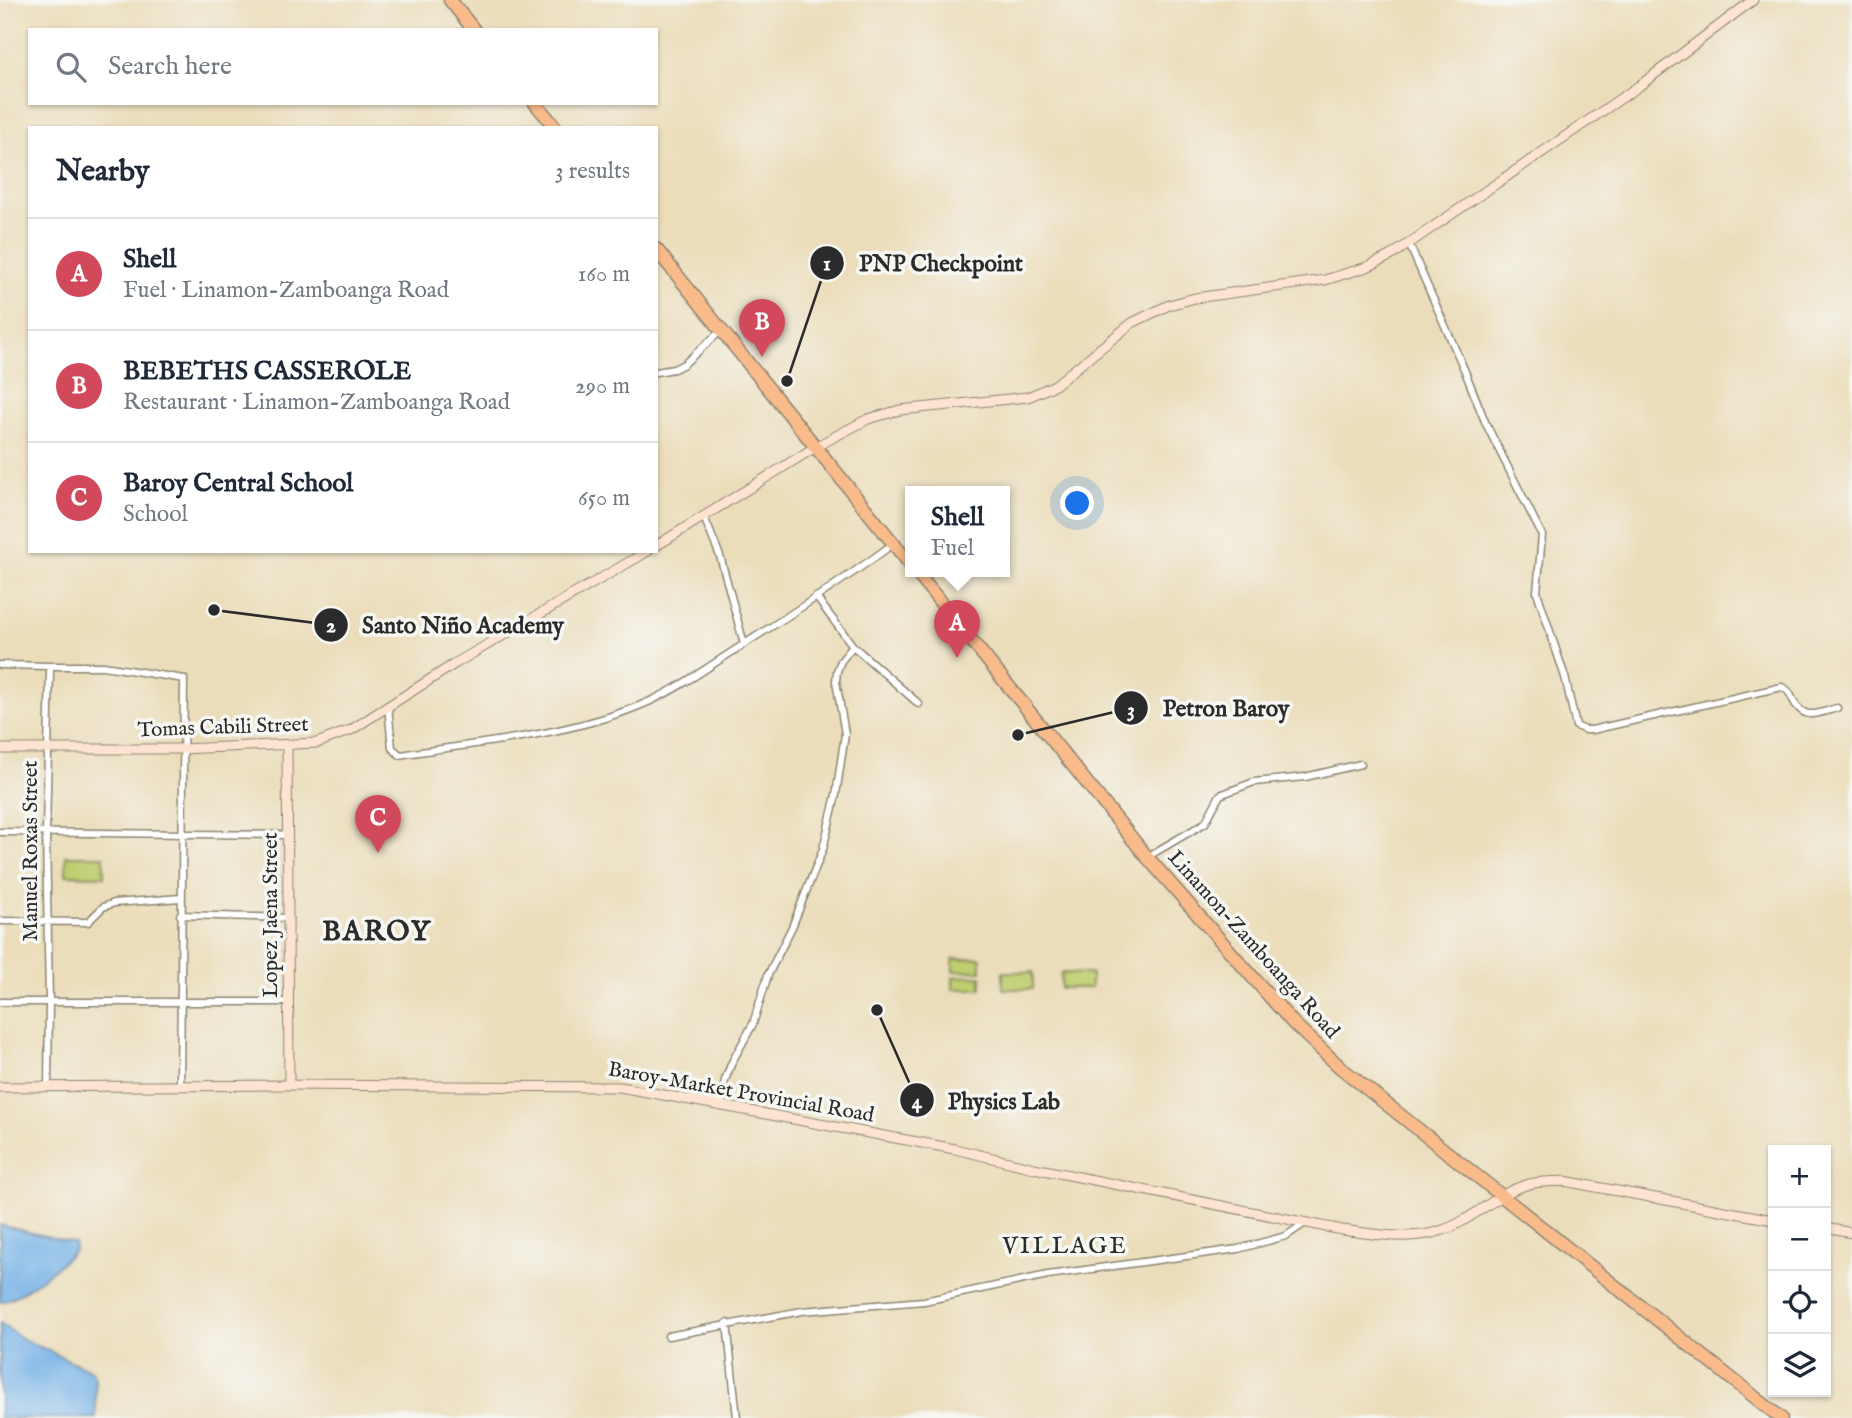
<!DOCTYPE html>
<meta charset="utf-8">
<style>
body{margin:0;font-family:"IM FELL English",serif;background:#f2f2f3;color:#1f2937}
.controls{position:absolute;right:21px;bottom:21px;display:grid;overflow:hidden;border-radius:0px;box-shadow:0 2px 5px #0004}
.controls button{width:63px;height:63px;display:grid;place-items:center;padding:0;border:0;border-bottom:2px solid #e0e1e3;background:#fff;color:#1f2937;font:35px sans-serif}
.you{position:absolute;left:1078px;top:504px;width:24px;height:24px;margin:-18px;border:5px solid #fff;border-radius:50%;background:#1a73e8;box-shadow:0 0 0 10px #1a73e833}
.badge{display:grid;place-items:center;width:46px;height:46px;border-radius:50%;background:#d1495b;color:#fff;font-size:23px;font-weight:700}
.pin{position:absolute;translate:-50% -58px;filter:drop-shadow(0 2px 4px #0008)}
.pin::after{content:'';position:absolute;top:37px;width:24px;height:21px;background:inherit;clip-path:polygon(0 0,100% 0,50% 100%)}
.popup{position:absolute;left:905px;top:486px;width:105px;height:91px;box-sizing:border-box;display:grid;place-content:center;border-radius:0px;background:#fff;filter:drop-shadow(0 2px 5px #0005);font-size:23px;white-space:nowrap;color:#747a83}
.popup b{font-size:26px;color:#1f2937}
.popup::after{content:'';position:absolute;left:50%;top:100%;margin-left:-14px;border:14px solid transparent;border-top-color:#fff}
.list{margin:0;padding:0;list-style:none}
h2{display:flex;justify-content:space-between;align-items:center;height:91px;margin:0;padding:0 28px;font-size:30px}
h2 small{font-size:23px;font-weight:400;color:#747a83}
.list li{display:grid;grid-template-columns:46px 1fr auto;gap:21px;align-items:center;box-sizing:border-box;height:112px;padding:0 28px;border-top:2px solid #e0e1e3}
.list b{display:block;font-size:26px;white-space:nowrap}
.list p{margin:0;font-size:23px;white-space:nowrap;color:#747a83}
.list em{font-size:23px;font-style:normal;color:#747a83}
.icon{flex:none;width:38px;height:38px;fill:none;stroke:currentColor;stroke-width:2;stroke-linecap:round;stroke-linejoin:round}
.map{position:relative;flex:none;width:1852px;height:1418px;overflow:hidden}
.search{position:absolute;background:#fff;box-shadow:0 2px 5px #0004;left:28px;top:28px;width:630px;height:77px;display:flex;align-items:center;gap:18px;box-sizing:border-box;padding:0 24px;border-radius:0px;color:#747a83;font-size:26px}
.panel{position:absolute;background:#fff;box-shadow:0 2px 5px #0004;left:28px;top:126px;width:630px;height:427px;border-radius:0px}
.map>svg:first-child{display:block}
</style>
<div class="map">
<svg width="1852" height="1418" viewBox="0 0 1852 1418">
<rect width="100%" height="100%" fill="#f6f6f2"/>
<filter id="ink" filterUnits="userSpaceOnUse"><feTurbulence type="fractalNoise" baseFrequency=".0143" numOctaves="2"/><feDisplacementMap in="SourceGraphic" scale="14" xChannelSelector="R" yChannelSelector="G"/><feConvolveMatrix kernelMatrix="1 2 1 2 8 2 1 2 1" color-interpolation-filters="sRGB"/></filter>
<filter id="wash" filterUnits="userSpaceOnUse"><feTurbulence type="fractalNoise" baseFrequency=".00686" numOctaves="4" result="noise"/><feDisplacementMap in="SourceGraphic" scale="28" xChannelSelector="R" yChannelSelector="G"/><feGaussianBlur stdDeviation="1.57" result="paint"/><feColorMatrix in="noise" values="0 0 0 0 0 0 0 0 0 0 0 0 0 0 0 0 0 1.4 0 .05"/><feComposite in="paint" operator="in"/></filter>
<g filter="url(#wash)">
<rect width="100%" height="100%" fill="#ebddba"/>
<path fill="#bfce70" stroke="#757c4e" stroke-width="2" d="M66 856H104V876L66 875Z
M981 958V971H953V959Z
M1003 972H1033V989H1003Z
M1061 973 1091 974V988H1061Z
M981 976V989H953V977Z"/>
<path fill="#75b1e7" stroke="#506e89" stroke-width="2" d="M0 1225 74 1243 75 1249C63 1263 18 1300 0 1302Z
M0 1323 21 1338 92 1371 95 1379 96 1418H0Z"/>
</g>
<g filter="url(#ink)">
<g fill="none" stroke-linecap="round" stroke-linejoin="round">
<defs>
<path id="street" d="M1409 244 1464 369 1486 424 1542 535 1537 592 1565 677 1576 726 1585 730H1592L1782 687C1789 690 1790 694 1793 700 1804 722 1818 713 1837 708
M656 372 674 369 684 364 723 329
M704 517 720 556 744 644
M816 597 853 646 919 704
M0 665 49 666 50 671 46 832 49 1001 48 1086
M49 666H104L184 679 180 1086
M388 706 392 748 400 755C481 742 569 736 646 703 678 689 708 667 738 648 790 615 843 581 893 544
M0 832 288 835
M1147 857 1205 823 1220 795 1254 782 1305 777 1361 764
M180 915 289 918
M0 921 88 922 103 907 114 903 181 898
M0 1002H289
M721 1104 725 1080 732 1062 753 1024 768 975 792 927 823 849 836 795 845 734 836 681 837 671 841 661 853 646
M727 1323 737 1418
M668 1336 802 1311 924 1301 1048 1275 1238 1249 1286 1236 1305 1223"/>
<path id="secondary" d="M656 546 817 446 868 419 900 410 1028 397 1055 385 1132 323 1169 305 1195 298 1325 280 1367 267 1392 255 1639 86 1753 0
M287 745 289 1085
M0 749H182L317 743 351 730 456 663 648 551
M0 1087 289 1085 620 1087 955 1149 1034 1168 1342 1230C1374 1234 1408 1241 1440 1231 1471 1222 1495 1194 1526 1185 1538 1181 1552 1182 1564 1181L1773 1220
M1826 1228 1852 1233"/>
<path id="highway" d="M450 0 474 30
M535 103 556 128
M656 249 910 564
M916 572 1147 857 1293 1023 1341 1068 1781 1418"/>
</defs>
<use href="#street" stroke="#8b8472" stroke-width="9"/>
<use href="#secondary" stroke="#8b8472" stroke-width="11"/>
<use href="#highway" stroke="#8b8472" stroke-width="15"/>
<use href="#street" stroke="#fff" stroke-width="6"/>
<use href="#secondary" stroke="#fde4d1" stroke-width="9"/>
<use href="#highway" stroke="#fabb8b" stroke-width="12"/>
</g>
</g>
<g text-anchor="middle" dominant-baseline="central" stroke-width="7" stroke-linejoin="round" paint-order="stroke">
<g font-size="21" fill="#2b2b2b" stroke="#f6f6f2">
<text transform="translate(223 728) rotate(-2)">Tomas Cabili Street</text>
<text transform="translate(31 851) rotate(-90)">Manuel Roxas Street</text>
<text transform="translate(271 915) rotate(-90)">Lopez Jaena Street</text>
<text transform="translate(1253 945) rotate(48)">Linamon-Zamboanga Road</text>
<text transform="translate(741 1093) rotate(10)">Baroy-Market Provincial Road</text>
</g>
<g font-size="24" letter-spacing="2" fill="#2b2b2b" stroke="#f6f6f2">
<text x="1065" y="1246">VILLAGE</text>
</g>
<g font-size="28" font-weight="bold" letter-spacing="2" fill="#2b2b2b" stroke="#f6f6f2">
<text x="377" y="932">BAROY</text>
</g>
</g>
<path fill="none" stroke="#2b2b2b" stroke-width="2.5" d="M787 381L827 263M214 610L331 625M1018 735L1131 708M877 1010L917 1100"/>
<g fill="#2b2b2b" stroke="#f6f6f2" stroke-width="2.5">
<circle cx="787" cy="381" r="7"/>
<circle cx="214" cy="610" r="7"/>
<circle cx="1018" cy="735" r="7"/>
<circle cx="877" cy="1010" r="7"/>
<circle cx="827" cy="263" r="18"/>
<circle cx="331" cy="625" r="18"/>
<circle cx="1131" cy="708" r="18"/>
<circle cx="917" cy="1100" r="18"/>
</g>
<g font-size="21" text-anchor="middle" font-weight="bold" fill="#fff">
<text x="827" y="270">1</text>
<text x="331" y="632">2</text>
<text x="1131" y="716">3</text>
<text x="917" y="1108">4</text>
</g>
<g font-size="23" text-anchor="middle" font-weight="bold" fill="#2b2b2b" stroke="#f6f6f2" stroke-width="7" stroke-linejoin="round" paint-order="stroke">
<text x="941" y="271">PNP Checkpoint</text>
<text x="463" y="633">Santo Niño Academy</text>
<text x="1226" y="716">Petron Baroy</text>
<text x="1004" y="1109">Physics Lab</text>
</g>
</svg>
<div class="controls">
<button>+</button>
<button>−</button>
<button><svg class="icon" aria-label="locate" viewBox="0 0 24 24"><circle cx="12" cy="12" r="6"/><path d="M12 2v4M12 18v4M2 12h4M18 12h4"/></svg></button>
<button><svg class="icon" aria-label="layers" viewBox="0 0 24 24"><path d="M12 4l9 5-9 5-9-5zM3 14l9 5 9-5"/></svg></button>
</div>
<div class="you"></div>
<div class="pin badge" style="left:957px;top:658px">A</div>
<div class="popup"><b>Shell</b>Fuel</div>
<div class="pin badge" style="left:762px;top:357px">B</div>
<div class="pin badge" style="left:378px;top:853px">C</div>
<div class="search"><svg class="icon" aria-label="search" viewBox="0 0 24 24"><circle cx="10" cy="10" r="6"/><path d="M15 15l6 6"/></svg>Search here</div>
<section class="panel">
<h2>Nearby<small>3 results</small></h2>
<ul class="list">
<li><span class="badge">A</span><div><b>Shell</b><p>Fuel · Linamon-Zamboanga Road</p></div><em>160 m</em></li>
<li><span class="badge">B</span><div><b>BEBETHS CASSEROLE</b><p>Restaurant · Linamon-Zamboanga Road</p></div><em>290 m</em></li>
<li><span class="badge">C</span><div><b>Baroy Central School</b><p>School</p></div><em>650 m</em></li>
</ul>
</section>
</div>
